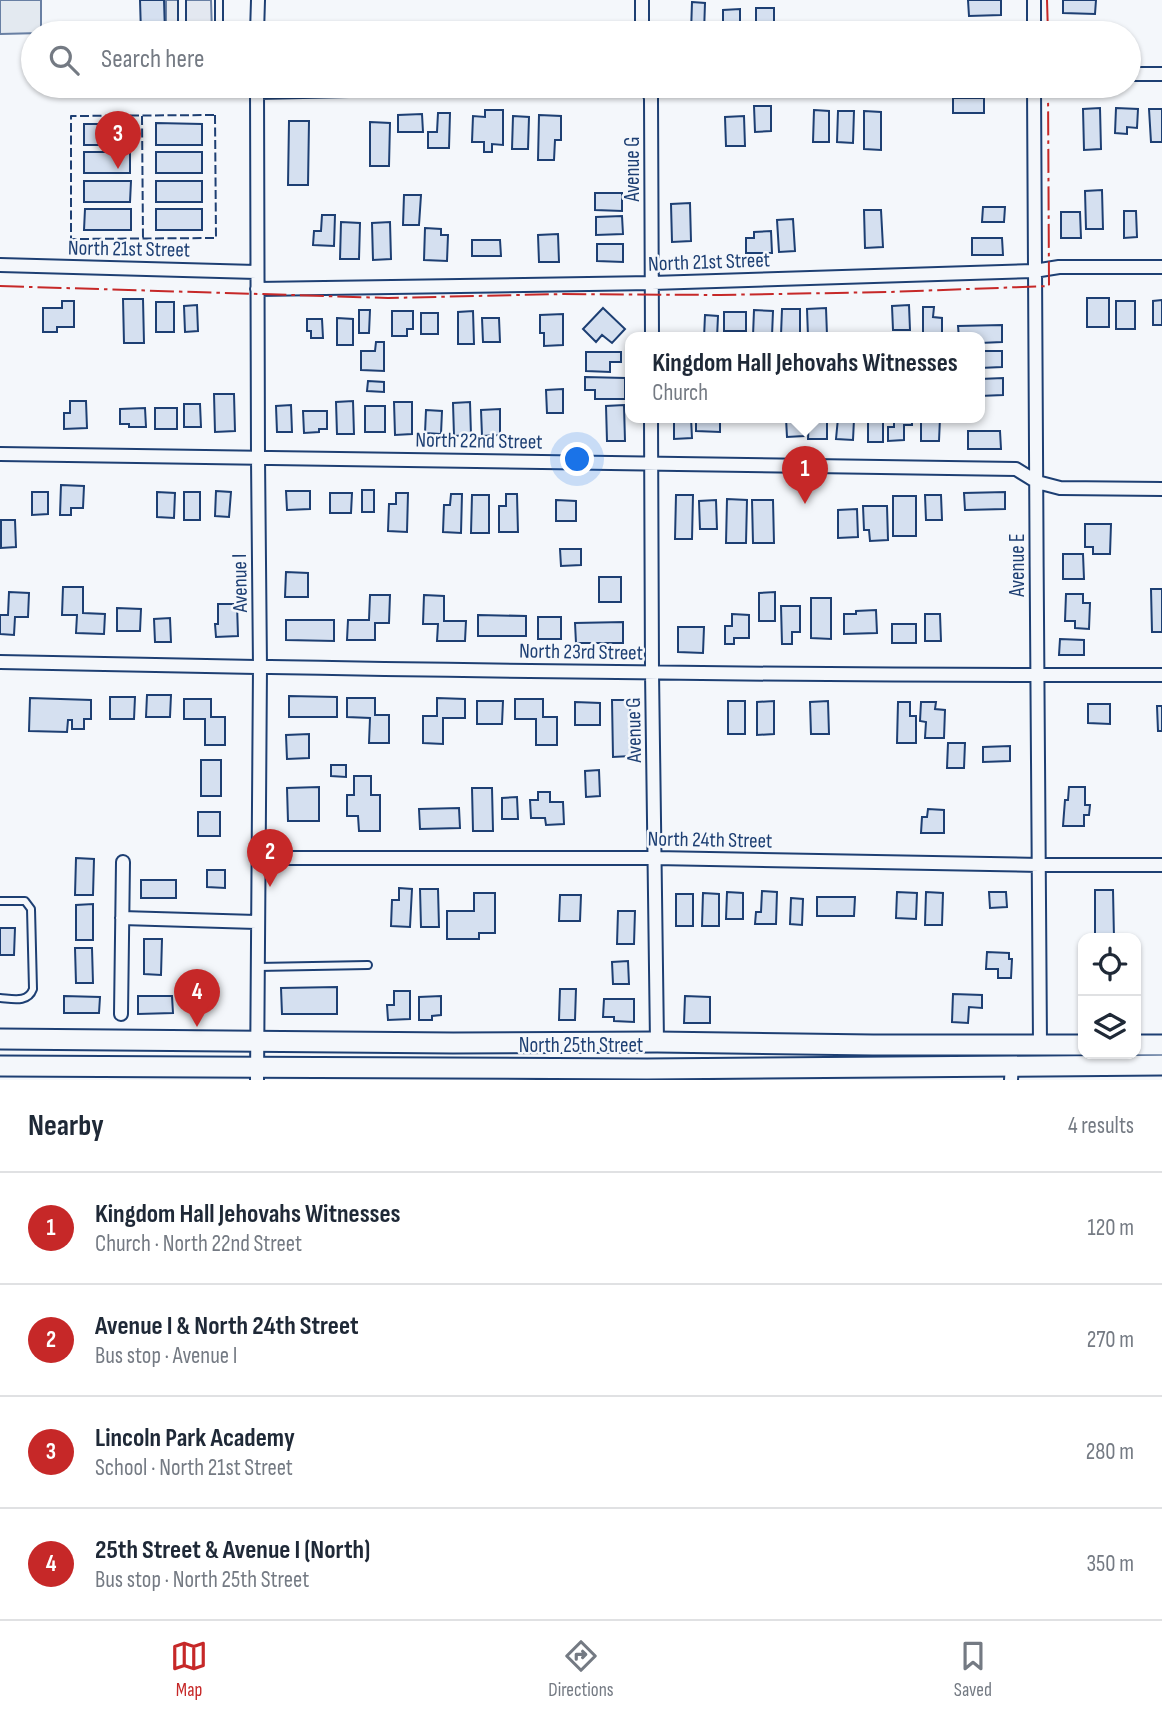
<!DOCTYPE html>
<meta charset="utf-8">
<style>
body{margin:0;font-family:"Sofia Sans Condensed",sans-serif;background:#f2f2f3;color:#1f2937}
.controls{position:absolute;right:21px;bottom:21px;display:grid;overflow:hidden;border-radius:14px;box-shadow:0 2px 5px #0004}
.controls button{width:63px;height:63px;display:grid;place-items:center;padding:0;border:0;border-bottom:2px solid #e0e1e3;background:#fff;color:#1f2937;font:35px sans-serif}
.you{position:absolute;left:578px;top:460px;width:24px;height:24px;margin:-18px;border:5px solid #fff;border-radius:50%;background:#1a73e8;box-shadow:0 0 0 10px #1a73e833}
.badge{display:grid;place-items:center;width:46px;height:46px;border-radius:50%;background:#c62828;color:#fff;font-size:23px;font-weight:700}
.pin{position:absolute;translate:-50% -58px;filter:drop-shadow(0 2px 4px #0008)}
.pin::after{content:'';position:absolute;top:37px;width:24px;height:21px;background:inherit;clip-path:polygon(0 0,100% 0,50% 100%)}
.popup{position:absolute;left:625px;top:332px;width:360px;height:91px;box-sizing:border-box;display:grid;place-content:center;border-radius:14px;background:#fff;filter:drop-shadow(0 2px 5px #0005);font-size:23px;white-space:nowrap;color:#747a83}
.popup b{font-size:26px;color:#1f2937}
.popup::after{content:'';position:absolute;left:50%;top:100%;margin-left:-14px;border:14px solid transparent;border-top-color:#fff}
.list{margin:0;padding:0;list-style:none}
h2{display:flex;justify-content:space-between;align-items:center;height:91px;margin:0;padding:0 28px;font-size:30px}
h2 small{font-size:23px;font-weight:400;color:#747a83}
.list li{display:grid;grid-template-columns:46px 1fr auto;gap:21px;align-items:center;box-sizing:border-box;height:112px;padding:0 28px;border-top:2px solid #e0e1e3}
.list b{display:block;font-size:26px;white-space:nowrap}
.list p{margin:0;font-size:23px;white-space:nowrap;color:#747a83}
.list em{font-size:23px;font-style:normal;color:#747a83}
.icon{flex:none;width:38px;height:38px;fill:none;stroke:currentColor;stroke-width:2;stroke-linecap:round;stroke-linejoin:round}
.map{position:relative;flex:none;width:1162px;height:1080px;overflow:hidden}
.search{position:absolute;background:#fff;box-shadow:0 2px 5px #0004;left:21px;right:21px;top:21px;height:77px;display:flex;align-items:center;gap:18px;box-sizing:border-box;padding:0 24px;border-radius:38px;color:#747a83;font-size:26px}
.sheet{height:539px;background:#fff}
nav{display:flex;justify-content:space-around;align-items:center;box-sizing:border-box;height:98px;border-top:2px solid #e0e1e3;background:#fff;font-size:19px;color:#747a83}
nav a{display:grid;justify-items:center;gap:4px}
nav .on{color:#c62828}
.map>svg:first-child{display:block}
</style>
<div class="map">
<svg width="1162" height="1080" viewBox="0 0 1162 1080">
<rect width="100%" height="100%" fill="#f4f7fb"/>
<path fill="#e3e9f0" stroke="#687fa3" stroke-width="2" d="M0 0H41V33L0 34Z"/>
<path fill="#e3e8f0" stroke="#687fa3" stroke-width="2" d="M166 0H211L212 33H166Z"/>
<path fill="#d5e0f0" stroke="#1d3f73" stroke-width="2" d="M140 0H164L165 33H141Z
M968 0H1001V15L969 16Z
M1063 0H1096L1095 14 1063 13Z
M692 2 705 3 704 33H691Z
M756 8H774V33H756Z
M740 9V33H723V10Z
M969 22H1000V33H969Z
M520 26V33H506L505 27Z
M1065 28 1099 29V33H1065Z
M953 98H984V113H953Z
M754 106H771V131L755 132Z
M1100 108 1101 149 1084 150 1083 109Z
M1116 108 1138 109 1137 128 1127 127V134L1115 133Z
M1149 109H1162V142H1151Z
M485 110H503V145L492 144V152H484V142H472L473 116 485 117Z
M814 110 829 111V142H813Z
M838 111H854L853 143 837 142Z
M864 111 881 112V150L864 149Z
M438 113H450L449 148H428V132H437Z
M422 114 423 132H398V115Z
M539 115 561 116V140H555L554 160H538Z
M513 116 529 117 528 149H512Z
M744 116 745 146H726L725 117Z
M289 121H309L308 185H288Z
M370 122 390 123 389 166H370Z
M156 123 202 124V145H156Z
M84 124H130V145H84Z
M84 152H130V173H84Z
M156 152H202V173H156Z
M84 181H131L130 202H84Z
M156 181H202V202H156Z
M1102 190 1103 229H1086L1085 191Z
M595 193H622V211L595 210Z
M404 195H421L419 225H403Z
M690 203 691 241 672 242 671 204Z
M983 207H1005L1004 222H982Z
M85 209H131V230H84Z
M156 209H202V230H156Z
M864 210H881L883 247 865 248Z
M1124 211H1136L1137 237 1124 238Z
M1061 212H1080L1081 238H1061Z
M322 215H335L334 246 313 245 314 231H321Z
M622 216 623 234 596 235V217Z
M793 219 795 251 779 252 777 220Z
M341 222 360 223 359 259H340Z
M390 222 391 259 373 260 372 223Z
M425 228 441 229V235H448L447 261 424 260Z
M771 231 772 253H746V238H754V232Z
M558 234 559 262H539L538 235Z
M972 238H1002L1003 255H972Z
M472 240H500L501 256H472Z
M597 244H623V262L597 261Z
M1087 298H1109V327H1087Z
M123 299H143L144 343H124Z
M1162 300V325H1153V301Z
M62 301H74V327H57V332H43V308H62Z
M1116 301H1135V329H1116Z
M156 302H174V332H156Z
M197 305 198 331 185 332 184 306Z
M909 305 910 330H893L892 306Z
M923 307H934L933 317 942 318V338H923Z
M603 308 625 329 612 343 602 335 596 342 583 329Z
M826 308 827 335 808 336 807 309Z
M782 309H800V335H781Z
M359 310H370L369 333H359Z
M754 310 773 311 772 336H753Z
M392 311H413V329H407V336H392Z
M473 311 474 344H458V312Z
M724 312H746V331H724Z
M421 313H438V334H421Z
M563 314V345L544 346V333H540V315Z
M705 315 718 316 717 338H704Z
M337 318 353 319V345H337Z
M482 318H499L500 342H483Z
M307 319H322L323 338H311V331H307Z
M1002 325V342L980 343V338H959L958 326Z
M376 342H384V371L361 370V351H375Z
M980 351H1002V367L980 368Z
M586 352H621V362H610V372L586 371Z
M585 377 625 378V399H595V390H585Z
M1003 378V395L980 396V379Z
M368 381 384 382V392L367 391Z
M563 389V413H547L546 390Z
M214 394H234L235 431 215 432Z
M70 401H86L87 428 64 429V413H70Z
M353 401 354 434H337L336 402Z
M394 402H412V434L395 435Z
M470 402 471 435 454 436 453 403Z
M184 404H200L201 427H184Z
M291 405 292 432H277L276 406Z
M624 405 625 441H607L606 406Z
M365 406H385V432H365Z
M145 408 146 427H129V424H120V409Z
M155 408H177V429H155Z
M500 409V435L482 436 481 410Z
M426 410 442 411 441 434 425 433Z
M303 411H327V429H319V432L304 433Z
M674 418H691L692 438 674 439Z
M696 418H720V432L696 431Z
M786 418H803L804 436 787 437Z
M809 418H827V439H808Z
M838 418 854 419 853 440 836 439Z
M894 418H912V425H904V440L888 441V427H894Z
M921 418H940L939 441H921Z
M868 420H883V442H868Z
M968 431H1000L1001 449H968Z
M61 485 84 486 83 508H71V515H60Z
M362 490H374V512H362Z
M216 491 231 492 229 517 215 516Z
M286 491H310V509L287 510Z
M32 492H48V514L32 515Z
M157 492 175 493 174 518 157 517Z
M184 492H200V520H184Z
M1005 492V509L965 510 964 493Z
M330 493H352L351 513H330Z
M396 493H408L407 532 388 531 389 504H396Z
M451 494H462L461 533 443 532 444 505H450Z
M506 494H517L518 532H499V506H506Z
M472 495H489V533H471Z
M676 495H693L692 539H675Z
M925 495H941L942 520H926Z
M893 496H916V536H893Z
M727 499 747 500 746 543H726Z
M556 500 576 501V521H556Z
M716 500 717 529H700L699 501Z
M752 500H773L774 543H753Z
M863 506H887L888 540 870 541 869 530H864Z
M857 509 858 537 838 538V510Z
M1 520H15L16 547 1 548Z
M1085 524H1111L1110 554H1093V547H1085Z
M560 549H581V565L561 566Z
M1063 554H1083L1084 579H1063Z
M286 572 308 573V597H285Z
M599 577H621V602H599Z
M63 587H83V613L105 614 104 634 76 633 77 615H62Z
M1151 589H1162V632H1152Z
M9 592 29 593 28 617H15L14 635 0 634V615H8Z
M775 592V621H759V593Z
M1066 594H1083V603H1090L1089 629 1075 628V621H1065Z
M370 595H390L389 623H375V640H347L348 620H369Z
M424 595 444 596V621H466L465 641H437L438 624H423Z
M811 598H831V639L811 638Z
M218 604H237L238 636 216 637 215 624H218Z
M781 606H800V632H792V644H782Z
M117 608 141 609 140 631H117Z
M876 610 877 633 844 634V614H856V611Z
M732 614 749 615V638H734V644H725V626H732Z
M925 614H940L941 641H925Z
M478 615 526 616V636H478Z
M538 617H561V639H538Z
M170 618 171 642H155L154 619Z
M286 620H334V641L286 640Z
M623 622V643H576L575 623Z
M892 624H916V643H892Z
M678 627H704L703 653 678 652Z
M1060 639 1084 640V655H1059Z
M147 695H171L170 717H146Z
M289 696 337 697V717H289Z
M110 697H135L134 719H110Z
M30 698 91 700V719H84V729H72V720H68L67 732 29 731Z
M347 698H375V715H389V743H369L370 718 347 717Z
M437 698 465 699V718H443V744L423 743V716H437Z
M184 699H211V717H225V745H205V719H184Z
M515 699H543V717H557V745H536V719H515Z
M612 700H630L631 756 613 757Z
M477 701H503L502 724H477Z
M728 701H745V734H728Z
M774 701V734L757 735V702Z
M828 701 829 734H811L810 702Z
M575 702 600 703V725H575Z
M898 702H910V716H916V743H897Z
M921 702H936L935 709 945 710 944 738H925L926 722 920 721Z
M1088 704H1110V724L1088 723Z
M1157 706H1162V731H1158Z
M309 734V758L287 759 286 735Z
M948 743H965L964 768H947Z
M1010 746V761L983 762V747Z
M201 760H221V796H201Z
M331 765H346V777L331 776Z
M599 770 600 796 586 797 585 771Z
M354 776H371V795H380V831H359L358 816H347V795H354Z
M319 787V821H288L287 788Z
M1069 787H1085V805H1090L1089 815H1084V826H1063L1065 800H1068Z
M472 788H492L493 831H473Z
M538 792H550V802H563L564 824 546 825 545 818H531L530 800H538Z
M517 797 518 819H502V798Z
M459 808 460 828 420 829 419 809Z
M928 809 944 810V833H921L922 817H927Z
M198 812H220V836H198Z
M76 858 94 859 93 895H75Z
M207 870H225V888L207 887Z
M141 880H176V898H141Z
M399 888 412 889 410 927 391 926 392 900H399Z
M420 889H438L439 927H421Z
M1095 890H1113L1114 938H1095Z
M762 891 777 892 776 924H755L756 912H761Z
M727 892 743 893V919H726Z
M897 892 917 893 916 919 896 918Z
M926 892 943 893 942 925H925Z
M989 892H1006L1007 907 990 908Z
M474 893H495V933H479V939H447V911H474Z
M703 893 719 894V926H702Z
M676 894H693V926H676Z
M560 895H581L580 921H559Z
M817 897H855L854 916H817Z
M791 898 803 899 802 925 790 924Z
M93 904V940H76V905Z
M618 911H635L634 944H617Z
M0 928H15L14 955H0Z
M144 939H162L161 975 144 974Z
M75 948H92L93 983H76Z
M987 952 1009 953V959H1012L1011 978H998V969H986Z
M628 961 629 984H613L612 962Z
M337 987V1014H282L281 988Z
M560 989H576L575 1020H559Z
M394 991H410V1019L388 1020 387 1005H394Z
M953 994 982 995V1008L969 1007 968 1023 952 1022Z
M64 996 100 997 99 1013H64Z
M138 996H172L173 1013 138 1014Z
M441 996V1015L432 1016V1020H419V997Z
M685 996 710 997V1023H684Z
M604 999H634V1022L614 1021V1017H603Z"/>
<g fill="none" stroke-linecap="round" stroke-linejoin="round">
<defs>
<path id="lane" d="M182 0V33
M219 0V33
M0 901H25L31 909 33 989C28 1003 13 999 0 998
M258 967 368 965"/>
<path id="street" d="M642 0V33
M1034 0V33
M257 33 258 0
M1129 74H1162
M257 86 258 458 260 667 257 1080
M647 86 651 98 652 338
M1034 86C1034 405 1039 725 1040 1044
M257 92 536 86
M0 265 257 272
M257 289 652 283 1034 271 1059 267H1162
M651 418 652 672 657 1042
M0 454 1016 469 1037 482 1060 488 1162 489
M0 662C387 670 775 676 1162 675
M258 858H655L1039 865H1162
M122 918 258 922
M121 1014 123 862
M1011 1080 1012 1066"/>
<path id="primary" d="M0 1039 453 1043 657 1042 873 1045H1083
M1136 1045H1162
M0 1066 647 1069 1162 1065"/>
</defs>
<use href="#lane" stroke="#1d3f73" stroke-width="10"/>
<use href="#street" stroke="#1d3f73" stroke-width="16"/>
<use href="#primary" stroke="#1d3f73" stroke-width="23"/>
<use href="#lane" stroke="#f4f7fb" stroke-width="6"/>
<use href="#street" stroke="#f4f7fb" stroke-width="12"/>
<use href="#primary" stroke="#f4f7fb" stroke-width="19"/>
<path stroke="#1d3f73" stroke-width="2" stroke-dasharray="9 3.5" stroke-linecap="butt" d="M215 115 216 238 71 239V116Z
M142 116 143 239"/>
<path stroke="#c62828" stroke-width="2" stroke-dasharray="24 5 3.5 5" stroke-linecap="butt" d="M1047 0 1048 33
M0 286 388 298 563 294 720 295 888 292 1049 286 1048 86"/>
</g>
<g text-anchor="middle" dominant-baseline="central" stroke-width="5" stroke-linejoin="round" paint-order="stroke">
<g font-size="21" fill="#1d3f73" stroke="#f4f7fb">
<text transform="translate(632 169) rotate(-90)">Avenue G</text>
<text transform="translate(129 249) rotate(1)">North 21st Street</text>
<text transform="translate(709 262) rotate(-2)">North 21st Street</text>
<text transform="translate(479 441) rotate(1)">North 22nd Street</text>
<text transform="translate(1017 565) rotate(-90)">Avenue E</text>
<text transform="translate(240 583) rotate(-91)">Avenue I</text>
<text transform="translate(581 652) rotate(1)">North 23rd Street</text>
<text transform="translate(634 730) rotate(-91)">Avenue G</text>
<text transform="translate(710 840) rotate(1)">North 24th Street</text>
<text x="581" y="1045">North 25th Street</text>
</g>
</g>
</svg>
<div class="controls">
<button><svg class="icon" aria-label="locate" viewBox="0 0 24 24"><circle cx="12" cy="12" r="6"/><path d="M12 2v4M12 18v4M2 12h4M18 12h4"/></svg></button>
<button><svg class="icon" aria-label="layers" viewBox="0 0 24 24"><path d="M12 4l9 5-9 5-9-5zM3 14l9 5 9-5"/></svg></button>
</div>
<div class="you"></div>
<div class="pin badge" style="left:805px;top:504px">1</div>
<div class="popup"><b>Kingdom Hall Jehovahs Witnesses</b>Church</div>
<div class="pin badge" style="left:270px;top:887px">2</div>
<div class="pin badge" style="left:118px;top:169px">3</div>
<div class="pin badge" style="left:197px;top:1027px">4</div>
<div class="search"><svg class="icon" aria-label="search" viewBox="0 0 24 24"><circle cx="10" cy="10" r="6"/><path d="M15 15l6 6"/></svg>Search here</div>
</div>
<section class="sheet">
<h2>Nearby<small>4 results</small></h2>
<ul class="list">
<li><span class="badge">1</span><div><b>Kingdom Hall Jehovahs Witnesses</b><p>Church · North 22nd Street</p></div><em>120 m</em></li>
<li><span class="badge">2</span><div><b>Avenue I &amp; North 24th Street</b><p>Bus stop · Avenue I</p></div><em>270 m</em></li>
<li><span class="badge">3</span><div><b>Lincoln Park Academy</b><p>School · North 21st Street</p></div><em>280 m</em></li>
<li><span class="badge">4</span><div><b>25th Street &amp; Avenue I (North)</b><p>Bus stop · North 25th Street</p></div><em>350 m</em></li>
</ul>
</section>
<nav>
<a class="on"><svg class="icon" aria-label="map" viewBox="0 0 24 24"><path d="M3 6l6-2 6 2 6-2v14l-6 2-6-2-6 2zM9 4v14M15 6v14"/></svg>Map</a>
<a><svg class="icon" aria-label="directions" viewBox="0 0 24 24"><path d="M12 3l9 9-9 9-9-9zM9 14v-3h6M13 9l2 2-2 2"/></svg>Directions</a>
<a><svg class="icon" aria-label="saved" viewBox="0 0 24 24"><path d="M7 4h10v16l-5-4-5 4z"/></svg>Saved</a>
</nav>
